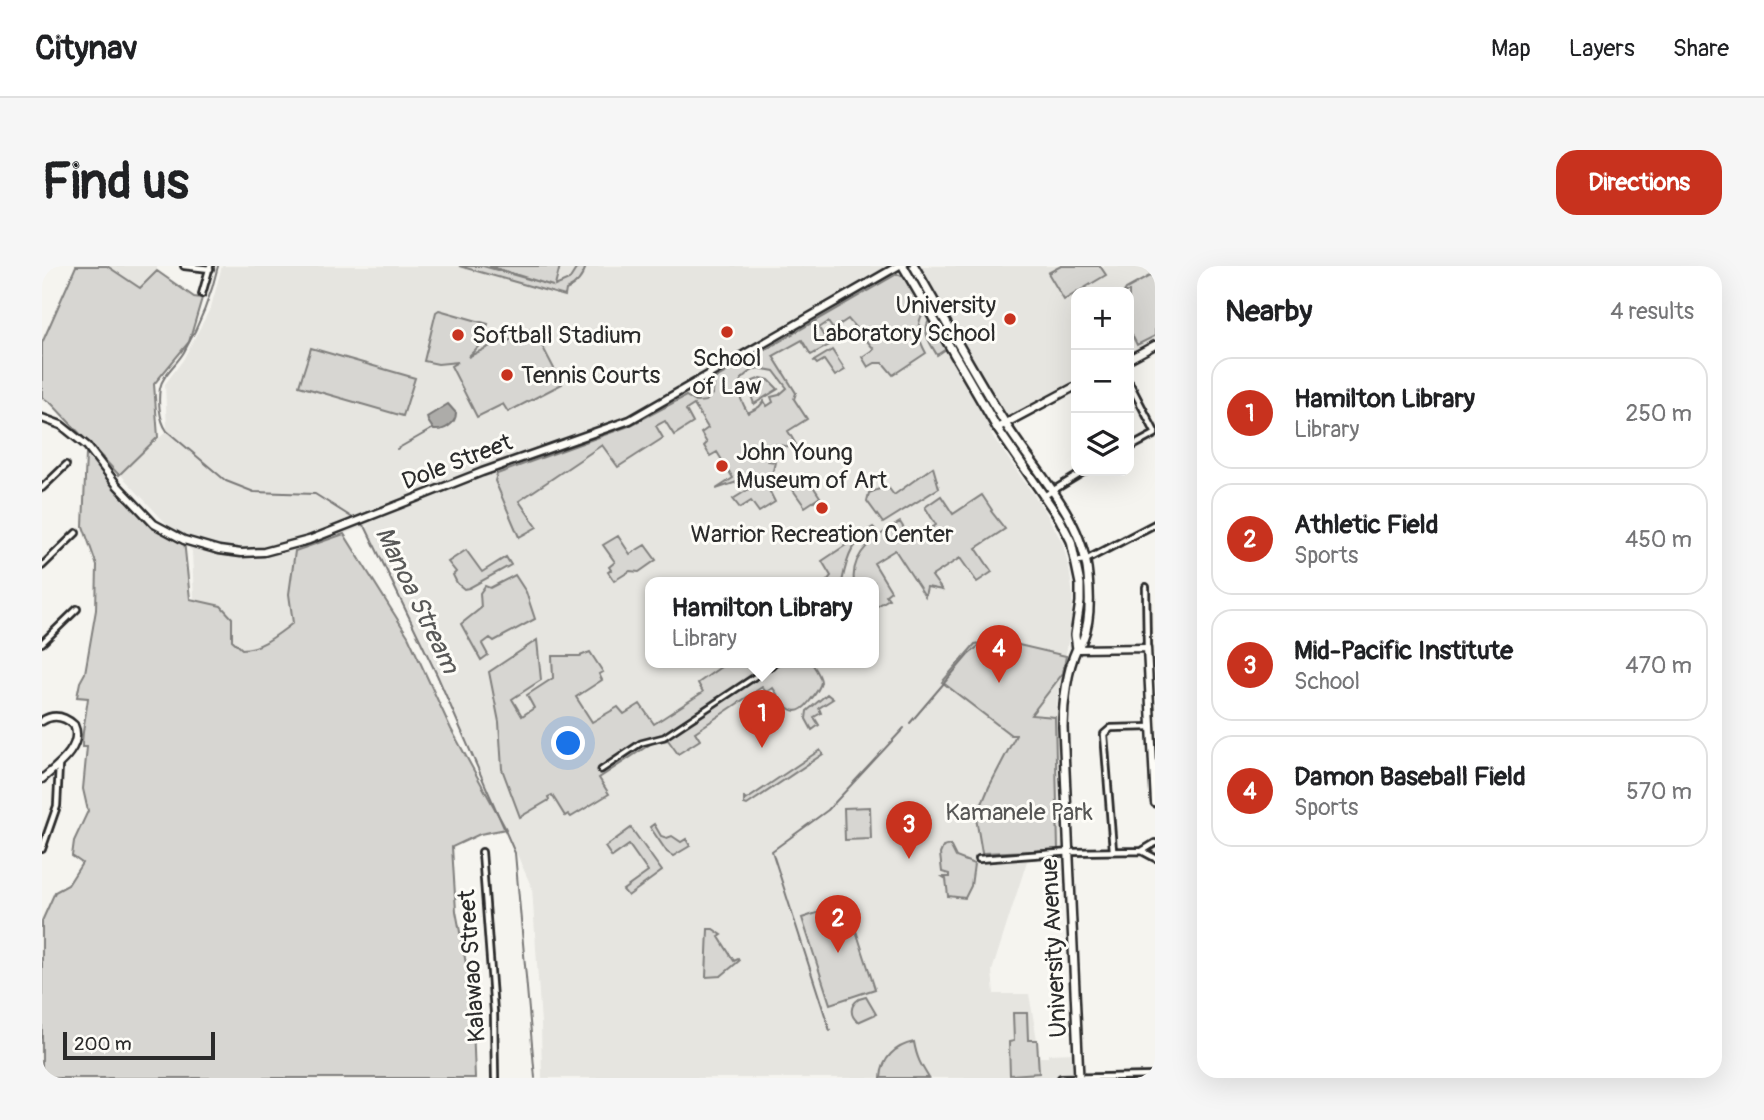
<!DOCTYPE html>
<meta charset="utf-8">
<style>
body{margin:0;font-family:Pangolin,sans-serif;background:#f6f6f6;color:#202124}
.controls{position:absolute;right:21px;top:21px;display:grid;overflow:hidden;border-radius:14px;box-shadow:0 7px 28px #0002}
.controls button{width:63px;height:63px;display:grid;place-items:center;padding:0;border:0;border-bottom:2px solid #e0e0e0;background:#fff;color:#202124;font:35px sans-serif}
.scale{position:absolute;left:21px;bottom:18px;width:152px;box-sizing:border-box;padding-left:7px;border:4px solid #2b2b2b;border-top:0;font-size:19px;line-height:24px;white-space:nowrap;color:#2b2b2b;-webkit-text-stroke:5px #fdfcf7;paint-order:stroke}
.you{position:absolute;left:527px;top:478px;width:24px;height:24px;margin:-18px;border:5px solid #fff;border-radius:50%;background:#1a73e8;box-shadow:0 0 0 10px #1a73e833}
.badge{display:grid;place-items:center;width:46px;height:46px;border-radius:50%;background:#c8321e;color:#fff;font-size:23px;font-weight:700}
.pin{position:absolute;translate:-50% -58px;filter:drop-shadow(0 2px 4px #0008)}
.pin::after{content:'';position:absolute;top:37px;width:24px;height:21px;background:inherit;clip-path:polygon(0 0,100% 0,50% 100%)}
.popup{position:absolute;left:603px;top:311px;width:234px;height:91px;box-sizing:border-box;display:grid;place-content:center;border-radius:14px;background:#fff;filter:drop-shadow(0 2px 5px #0005);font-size:23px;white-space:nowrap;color:#757577}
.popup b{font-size:26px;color:#202124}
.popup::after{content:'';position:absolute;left:50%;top:100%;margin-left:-14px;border:14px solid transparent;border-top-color:#fff}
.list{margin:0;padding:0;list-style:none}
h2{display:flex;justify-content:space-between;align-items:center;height:91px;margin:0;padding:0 28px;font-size:30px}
h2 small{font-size:23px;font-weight:400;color:#757577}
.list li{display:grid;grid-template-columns:46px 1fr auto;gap:21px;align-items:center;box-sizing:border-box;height:112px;margin:0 14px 14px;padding:0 14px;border:2px solid #e0e0e0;border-radius:21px}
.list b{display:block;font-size:26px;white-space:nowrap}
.list p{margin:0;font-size:23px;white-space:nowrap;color:#757577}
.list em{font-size:23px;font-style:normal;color:#757577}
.icon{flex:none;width:38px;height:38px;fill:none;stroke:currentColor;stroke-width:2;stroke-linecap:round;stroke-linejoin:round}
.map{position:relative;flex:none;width:1113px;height:812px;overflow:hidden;border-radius:21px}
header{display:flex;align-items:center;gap:42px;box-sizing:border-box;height:98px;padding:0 35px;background:#fff;border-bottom:2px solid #e0e0e0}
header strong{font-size:33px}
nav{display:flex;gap:38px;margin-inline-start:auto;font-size:24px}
.intro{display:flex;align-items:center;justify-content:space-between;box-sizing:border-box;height:168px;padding:0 42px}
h1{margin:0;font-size:49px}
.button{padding:18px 32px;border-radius:21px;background:#c8321e;color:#fff;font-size:24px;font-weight:700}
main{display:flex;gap:42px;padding:0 42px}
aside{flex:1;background:#fff;border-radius:21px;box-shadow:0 7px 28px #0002}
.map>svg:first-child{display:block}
</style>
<header>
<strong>Citynav</strong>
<nav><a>Map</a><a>Layers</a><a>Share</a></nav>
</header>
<div class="intro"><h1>Find us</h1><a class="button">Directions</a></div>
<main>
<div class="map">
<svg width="1113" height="812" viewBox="0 0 1113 812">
<rect width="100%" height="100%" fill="#f5f4ef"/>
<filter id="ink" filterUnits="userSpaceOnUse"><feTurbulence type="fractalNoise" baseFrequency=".0143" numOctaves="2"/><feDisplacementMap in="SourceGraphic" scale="14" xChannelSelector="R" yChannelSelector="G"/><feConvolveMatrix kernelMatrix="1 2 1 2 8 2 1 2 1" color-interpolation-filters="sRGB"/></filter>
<g filter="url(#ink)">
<path fill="#e6e5e0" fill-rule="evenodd" d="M65 0H115V5L98 22Z
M180 0H1113V79L1087 93V26H1034V120L949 168 1003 245 1021 278 1028 308 1031 330 1027 371 1015 434 1017 542 1021 592 985 595 950 705 952 728H987L998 791H1006V788L1034 787 1037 807 1001 812H500L499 758 490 622 395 409 325 262 327 259 293 271 245 391 154 382 150 285 78 208 125 165 123 118 141 94 169 41ZM608 316H832V396H608Z"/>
<path fill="#d7d6d2" stroke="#81807e" stroke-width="2" fill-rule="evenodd" d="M34 0H65L98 22 115 5 152 31 160 32 147 76 112 118 116 171 77 209 10 138 0 131V77Z
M417 0H441L511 20 447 0H518L513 20 527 14 536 0H544C541 11 535 19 524 24L523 30Z
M1019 0H1058L1064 9 1022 34 1006 7Z
M1113 7V70L1095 79 1087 63V26H1082L1084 23Z
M855 8 862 11 882 45C873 60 876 73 884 87L851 109 841 97H833L826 101 820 91 832 83 806 53 791 63 786 56 777 62 787 79 769 89 760 74 731 90 754 127 752 133 765 153 746 165 756 182 729 178 726 195 733 196 731 205 724 218 733 236 717 246 709 235 698 242 691 233 707 223 701 214 674 223 691 212 675 186 668 190 662 180 665 177 659 167 666 162 652 139 644 144 651 157 632 169 623 155 614 160 621 172 576 201 560 179 477 235 495 261 477 271 453 215 455 208 587 160 644 130 654 136 664 135 671 127 672 117 667 116ZM716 102 732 105 745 122 737 129 729 131 731 136 725 140 722 135 717 141 706 147C694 127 690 112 716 102Z
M397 44 446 58 439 78 426 91 462 73 464 76 491 62 520 118 466 146 461 138 435 151 409 100 416 96 396 98 382 95 394 46Z
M887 54 904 83 895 89C888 77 880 67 887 54Z
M269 82 373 112 361 150 257 120Z
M790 84 803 104 793 110 782 94 775 98 772 95Z
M719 112 727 114 736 123 712 138 707 123 711 115Z
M44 188 57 194 112 258 142 274 148 333 179 340 190 352V374L200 383C219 383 236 368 251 357L247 328 253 285 302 268 366 370 409 463 464 563 438 568 410 581 414 645 430 729 433 812H0V655L13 626 26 619 40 597 30 590 32 575 46 545 41 523 45 481H40C40 464 44 449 46 432L35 431 38 416 43 407 54 344 55 300 41 260Z
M891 201 897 222 841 257 825 235 827 227 845 220 852 229Z
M767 214 778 231 763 241 751 224Z
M940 229 950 244 949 245 963 263 934 282 950 306 935 316 918 292 890 310 900 324 885 321 883 330 853 284 832 297 849 325 844 329 847 333 832 342V316H812C808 286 836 269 858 256L870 275 894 259 883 241 899 230 911 248Z
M831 261 833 263C809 279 806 287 800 316H784L789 310 780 295Z
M576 270 588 288 603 279 614 294 597 306 588 305 572 315 566 306 569 304 567 301 573 296 561 279Z
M424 284 440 306 464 291 469 299 427 322 422 323 415 317 411 309 414 306 406 296Z
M473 309 484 326 493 353 452 375 448 372 440 378 446 389 439 394 419 358 439 342 438 327 443 320 448 322Z
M495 374 499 414 470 433 480 450 492 442 485 429 511 412 510 390H538L548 386 561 406 557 408 560 414 534 431 550 456 576 441 582 448 598 438 612 458 661 426 656 417 686 396H769C773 402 779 410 779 416 778 423 771 431 767 436 751 457 740 436 731 422L724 426 720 421 653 466 658 474 636 488 626 474 610 477 557 512 567 528 529 551 526 548 523 550 510 529 506 531 507 534 478 551 460 503 457 456 447 406Z
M955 374 1024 390 1021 407 989 449 1013 451 1016 584 940 587 934 552 947 521 974 469H969L900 416 933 378Z
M785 428 791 433 777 442 779 447 772 451 777 459 770 464 764 453 765 445Z
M778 484 781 488 705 539 702 538V532L704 534Z
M828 541 829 573 803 574 802 542Z
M612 558 619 570 625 572 630 570 639 576 644 573 648 580 631 590 625 586 608 561Z
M589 562 620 605 586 630 581 624 606 606 587 579 570 591 563 581Z
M908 579 914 591 932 598 929 620 923 632 906 630 904 613 901 611H907V608L900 606 898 588 901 581Z
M805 637 833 723 788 738 760 652Z
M666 663H671L680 669 677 671 692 695 696 693 697 695 679 710 664 711Z
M824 731 834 748 816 756C807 749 808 739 817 733Z
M971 747H985L986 774H995L997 807 968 809 967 776 972 775Z
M872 776C875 793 879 799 887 812H839C840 792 853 780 872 776Z"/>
<path fill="#adaca9" stroke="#797877" stroke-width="2" d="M406 138 414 147C414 158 402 165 392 164L386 155 385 151Z"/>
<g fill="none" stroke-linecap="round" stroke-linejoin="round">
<path stroke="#797877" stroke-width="2" d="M176 0C169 31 158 58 142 86 135 98 121 108 118 122 116 135 117 154 125 165L184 215 212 226 273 228 314 254
M355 183 390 163
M318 257 324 262 395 409 473 587 493 812
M868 457 926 389 939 378
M788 765 730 585 786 544 862 462"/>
<defs>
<path id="pedestrian" d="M559 504 599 477 622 471 735 396"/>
<path id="minor" d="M142 0 168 3
M160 28 168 0
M1087 116 1113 166
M1087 182 1113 168
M0 222 24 199
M1002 230 1043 205
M1035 295 1044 294 1113 258
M0 300 34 267
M1104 321 1105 382
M0 377 35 343
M0 583 15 540 17 499
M1071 584 1062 468 1069 462 1109 461
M1100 585 1113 592
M440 586 452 746 453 812
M937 593 1030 586 1100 585 1113 577
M1019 812 1113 810"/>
<path id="tertiary" d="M1087 93 1113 79
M0 152 19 159 45 180 75 219 112 258 142 274 177 284 199 287 222 286 267 274 440 206 588 154 856 0
M955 162 1034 120
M1035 383 1105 382 1113 537
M0 455C11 448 22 450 32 459 42 481 15 500 0 513"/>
<path id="secondary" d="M861 0 955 162 1017 252 1029 275 1038 318V336L1033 369 1035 383
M872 0C902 52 931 106 963 157 993 205 1041 251 1046 310 1048 330 1049 354 1041 373 1040 377 1037 379 1035 382 1025 403 1021 438 1021 461L1037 812"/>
</defs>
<use href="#pedestrian" stroke="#2b2b2b" stroke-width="9"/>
<use href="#minor" stroke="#2b2b2b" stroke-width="10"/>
<use href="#tertiary" stroke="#2b2b2b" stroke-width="11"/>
<use href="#secondary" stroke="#2b2b2b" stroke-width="12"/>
<use href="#pedestrian" stroke="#fdfcf7" stroke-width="3.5"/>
<use href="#minor" stroke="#fdfcf7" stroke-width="4.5"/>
<use href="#tertiary" stroke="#fdfcf7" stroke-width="6"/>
<use href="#secondary" stroke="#fdfcf7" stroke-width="7"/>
</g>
</g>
<g fill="#c8321e" stroke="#fdfcf7" stroke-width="2.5">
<circle cx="968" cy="53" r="7"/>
<circle cx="685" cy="66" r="7"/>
<circle cx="416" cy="69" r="7"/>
<circle cx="465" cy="109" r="7"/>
<circle cx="680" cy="200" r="7"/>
<circle cx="780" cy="242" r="7"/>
</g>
<g text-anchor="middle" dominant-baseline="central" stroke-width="6" stroke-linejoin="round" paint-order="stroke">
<g font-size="24" fill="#2b2b2b" stroke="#fdfcf7" text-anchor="start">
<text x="954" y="39" text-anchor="end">University<tspan x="954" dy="28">Laboratory School</tspan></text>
<text x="430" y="69">Softball Stadium</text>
<text x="685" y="92" text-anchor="middle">School<tspan x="685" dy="28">of Law</tspan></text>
<text x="479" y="109">Tennis Courts</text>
<text x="694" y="186">John Young<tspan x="694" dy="28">Museum of Art</tspan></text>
<text x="780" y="268" text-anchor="middle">Warrior Recreation Center</text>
</g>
<g font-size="24" fill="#2b2b2b" stroke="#fdfcf7">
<text transform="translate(415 196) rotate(-21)">Dole Street</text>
<text transform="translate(1012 682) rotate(-93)">University Avenue</text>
<text transform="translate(430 700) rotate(-94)">Kalawao Street</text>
</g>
<g font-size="24" fill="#565655" stroke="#fdfcf7">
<text x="977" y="546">Kamanele Park</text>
</g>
<g font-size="26" font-style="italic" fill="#585857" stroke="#fdfcf7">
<text transform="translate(375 334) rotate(64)">Manoa Stream</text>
</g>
</g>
</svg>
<div class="controls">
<button>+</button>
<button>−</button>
<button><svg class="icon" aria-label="layers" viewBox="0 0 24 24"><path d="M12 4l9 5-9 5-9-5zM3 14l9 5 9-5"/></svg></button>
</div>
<div class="scale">200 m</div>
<div class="you"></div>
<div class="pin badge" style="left:720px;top:482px">1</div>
<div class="popup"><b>Hamilton Library</b>Library</div>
<div class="pin badge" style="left:796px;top:687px">2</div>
<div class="pin badge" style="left:867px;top:593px">3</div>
<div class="pin badge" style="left:957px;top:417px">4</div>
</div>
<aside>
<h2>Nearby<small>4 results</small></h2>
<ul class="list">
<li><span class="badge">1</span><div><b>Hamilton Library</b><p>Library</p></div><em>250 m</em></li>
<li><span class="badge">2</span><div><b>Athletic Field</b><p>Sports</p></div><em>450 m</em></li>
<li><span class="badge">3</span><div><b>Mid-Pacific Institute</b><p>School</p></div><em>470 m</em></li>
<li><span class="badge">4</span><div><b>Damon Baseball Field</b><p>Sports</p></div><em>570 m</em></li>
</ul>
</aside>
</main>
